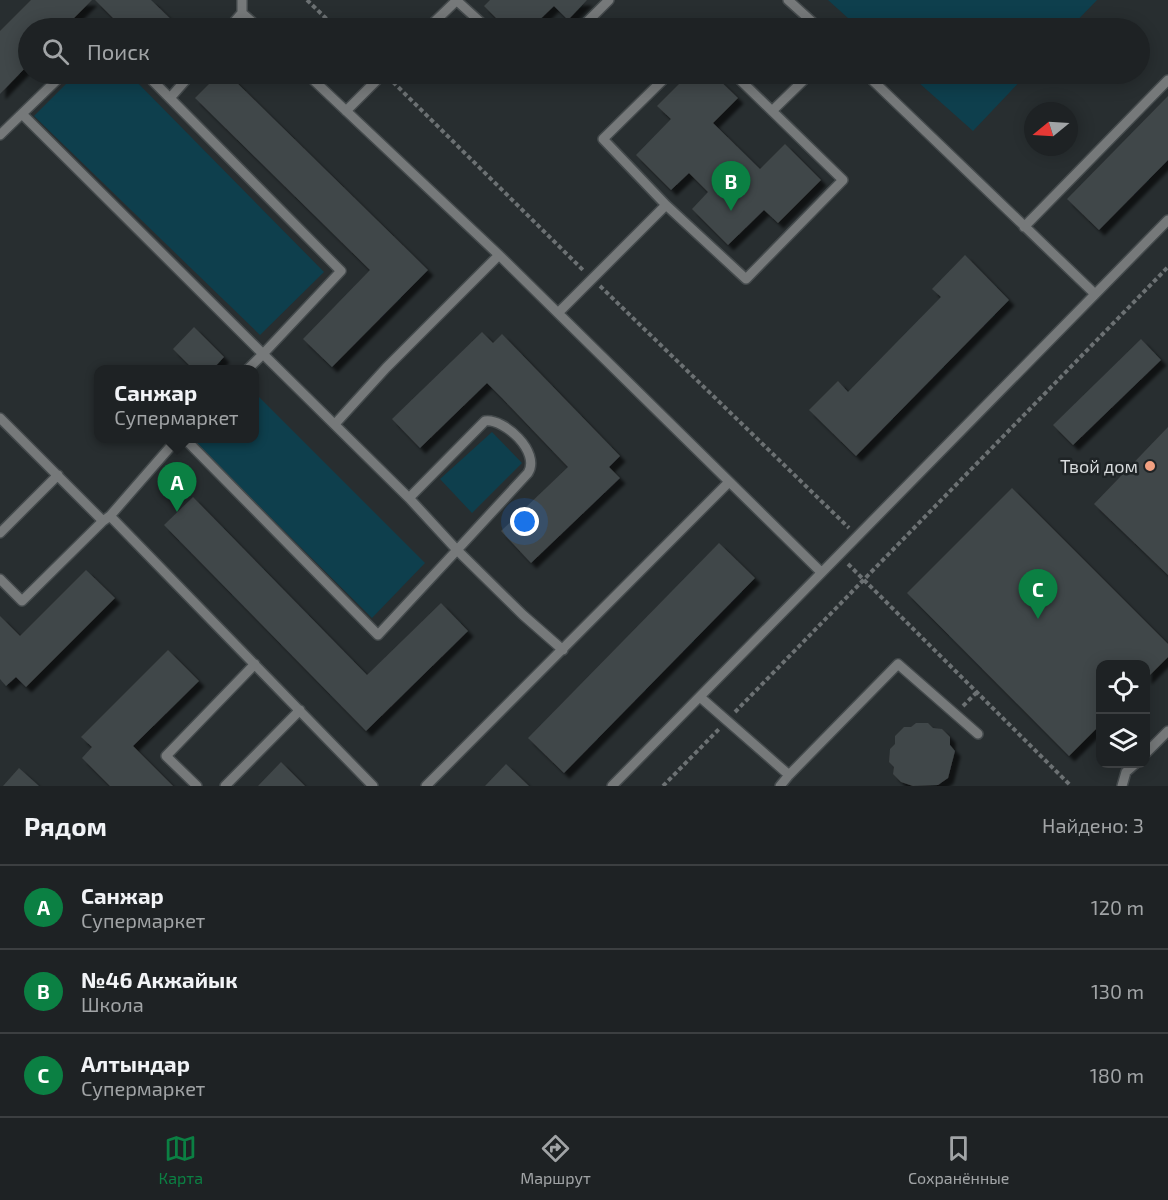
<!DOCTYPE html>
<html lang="ru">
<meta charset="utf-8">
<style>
body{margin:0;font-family:"Exo 2",sans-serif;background:#262a2c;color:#f1f3f6}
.controls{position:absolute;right:18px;bottom:18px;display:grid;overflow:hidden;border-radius:12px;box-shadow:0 3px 15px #0003}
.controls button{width:54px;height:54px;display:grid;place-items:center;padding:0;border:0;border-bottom:2px solid #3c3f41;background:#1e2224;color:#f1f3f6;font:30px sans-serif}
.compass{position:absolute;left:1024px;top:102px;width:54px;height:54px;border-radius:50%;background:#1e2224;box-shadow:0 3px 15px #0003;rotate:252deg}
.you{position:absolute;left:525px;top:522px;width:21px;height:21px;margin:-15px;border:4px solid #fff;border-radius:50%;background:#1a73e8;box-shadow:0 0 0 9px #1a73e833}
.badge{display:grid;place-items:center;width:39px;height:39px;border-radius:50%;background:#0b8043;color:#fff;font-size:20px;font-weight:700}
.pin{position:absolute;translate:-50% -50px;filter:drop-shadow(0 2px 3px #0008)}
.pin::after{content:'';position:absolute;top:32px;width:21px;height:18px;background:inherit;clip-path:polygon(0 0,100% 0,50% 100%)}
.popup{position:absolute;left:94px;top:365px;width:165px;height:78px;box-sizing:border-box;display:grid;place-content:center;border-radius:12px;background:#1e2224;filter:drop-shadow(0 2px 4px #0005);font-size:20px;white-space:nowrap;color:#a1a4a6}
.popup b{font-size:22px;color:#f1f3f6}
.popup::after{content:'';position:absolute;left:50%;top:100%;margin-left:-12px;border:12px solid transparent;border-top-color:#1e2224}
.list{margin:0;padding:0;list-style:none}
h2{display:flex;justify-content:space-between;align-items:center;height:78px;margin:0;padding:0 24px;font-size:26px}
h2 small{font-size:20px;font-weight:400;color:#a1a4a6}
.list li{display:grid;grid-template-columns:39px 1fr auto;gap:18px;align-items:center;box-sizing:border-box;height:84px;padding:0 24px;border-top:2px solid #3c3f41}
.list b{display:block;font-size:22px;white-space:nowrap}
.list p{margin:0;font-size:20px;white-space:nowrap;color:#a1a4a6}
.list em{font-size:20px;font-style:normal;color:#a1a4a6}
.icon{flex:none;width:33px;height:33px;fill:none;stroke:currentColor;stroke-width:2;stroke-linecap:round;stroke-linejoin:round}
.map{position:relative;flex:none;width:1168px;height:786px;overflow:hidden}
.search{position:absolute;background:#1e2224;box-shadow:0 3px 15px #0003;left:18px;right:18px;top:18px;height:66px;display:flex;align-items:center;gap:15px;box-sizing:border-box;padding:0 21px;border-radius:33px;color:#a1a4a6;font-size:22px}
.sheet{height:330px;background:#1e2224}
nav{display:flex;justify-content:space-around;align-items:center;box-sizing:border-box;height:84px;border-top:2px solid #3c3f41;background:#1e2224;font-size:16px;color:#a1a4a6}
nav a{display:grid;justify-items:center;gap:3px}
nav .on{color:#0b8043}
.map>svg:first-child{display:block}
</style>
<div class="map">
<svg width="1168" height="786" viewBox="0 0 1168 786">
<defs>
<filter id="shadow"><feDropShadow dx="5.5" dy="5.5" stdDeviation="1.5" flood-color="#0009"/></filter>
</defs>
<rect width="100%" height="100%" fill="#282e30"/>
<path fill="#0e3f4d" d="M828 0H1097L1070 28H859Z
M76 74H129L324 272 260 335 34 116Z
M909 74H1027L973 131Z
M255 393 425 563 372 618 196 443 201 439 255 438Z
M492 432 522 463 472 513 440 479Z"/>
<path fill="#404648" filter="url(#shadow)" d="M31 0H92L64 28H28V65L0 94V31Z
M95 0H151L180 28H123Z
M490 0H587L568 20 554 6 531 28H506L484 6Z
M219 74H228L428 270 332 367 303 339 370 270 195 98Z
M689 74H713L738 98 713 123 760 169 785 144 821 180 778 223 764 210 728 245 692 209 708 192 689 173 671 190 636 155 671 119 657 106Z
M1168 96V160L1099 230 1067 199Z
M965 255 1009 300 856 456 809 410 838 381 848 392 941 297 932 289Z
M194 327 224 357 212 370H194L173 349Z
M482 332 493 343 502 334 620 456 609 467 620 478 531 563 501 531 568 467 502 398 487 383 420 448 392 419Z
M1141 339 1161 360 1073 445 1053 425Z
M1168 427V575L1094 504Z
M1012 488 1168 644V657L1146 679V664H1100V725L1069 756 907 593Z
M193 497 367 675 441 603 468 631 366 731 164 525Z
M719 543 755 578 564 773 528 738Z
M86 570 115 598 26 687 16 677 6 686 0 679V616L20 636Z
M168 650 199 681 133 746 173 786H110L82 758 92 747 81 737Z
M916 723H928L933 728 942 729 950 737V745L955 751 948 778 938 785 913 786 901 782 893 774 894 767 889 762 890 749 895 744V736L904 727H911Z
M281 762 305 786H258Z
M506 764 529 786H485Z
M19 768 39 786H3Z"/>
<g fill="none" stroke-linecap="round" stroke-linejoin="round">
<defs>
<path id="service" d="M242 0V13L259 28
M456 0 487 28
M788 0 819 28
M229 28 242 13
M428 28 456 1
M581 28 609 0
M146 74 341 271 263 354 409 498 457 550 528 473C541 452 504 418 485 421L409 498
M307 74 499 255 821 572
M669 74 603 139 666 205 746 279 843 180 734 74
M866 74 1095 294
M170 98 191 74
M346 111 383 74
M772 111 810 74
M22 114 263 354 247 370
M0 135 63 74
M1024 227 1168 80
M558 313 666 205
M0 418 103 521 110 516 373 786
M335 424 386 368 499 255
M184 438 378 635 457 550 523 615 563 650
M110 516 178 438
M0 533 58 475
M0 579 22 601 103 521
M700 697 789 775 898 664 978 734
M1146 753 1168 731
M197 786 166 756 255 664
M225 786 300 710
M426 786 729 482
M612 786 1168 220
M780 786 789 775
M1122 786 1126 772 1135 764"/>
</defs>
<use href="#service" stroke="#444a4c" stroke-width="12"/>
<path stroke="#6c7173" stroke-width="4" stroke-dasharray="4.5 3" stroke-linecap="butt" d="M307 0 336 28
M393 82 584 271
M600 286 849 528
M848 564 1071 786
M963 706 977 692
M735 712 1168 267
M663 786 719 729"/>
<use href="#service" stroke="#76797a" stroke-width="9"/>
</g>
<circle fill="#f2a081" stroke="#1f2426" stroke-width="2" cx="1150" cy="466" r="6"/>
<g text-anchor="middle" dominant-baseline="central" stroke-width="5" stroke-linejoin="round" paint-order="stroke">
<g font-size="18" fill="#d8dbdd" stroke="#1f2426" text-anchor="end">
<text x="1138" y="466">Твой дом</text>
</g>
</g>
</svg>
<div class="controls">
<button><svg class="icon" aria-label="locate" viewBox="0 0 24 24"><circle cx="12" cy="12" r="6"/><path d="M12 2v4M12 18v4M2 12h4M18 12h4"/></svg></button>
<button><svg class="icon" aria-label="layers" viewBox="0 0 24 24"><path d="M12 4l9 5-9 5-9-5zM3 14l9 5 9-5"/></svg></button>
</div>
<svg class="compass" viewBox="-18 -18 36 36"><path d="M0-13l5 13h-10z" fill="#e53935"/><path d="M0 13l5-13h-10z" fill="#a1a4a6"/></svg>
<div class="you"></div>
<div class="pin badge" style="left:177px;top:512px">A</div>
<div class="popup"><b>Санжар</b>Супермаркет</div>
<div class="pin badge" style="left:731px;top:211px">B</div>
<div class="pin badge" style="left:1038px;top:619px">C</div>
<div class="search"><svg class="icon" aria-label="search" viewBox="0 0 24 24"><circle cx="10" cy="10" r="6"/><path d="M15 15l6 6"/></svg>Поиск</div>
</div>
<section class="sheet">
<h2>Рядом<small>Найдено: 3</small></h2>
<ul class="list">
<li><span class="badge">A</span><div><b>Санжар</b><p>Супермаркет</p></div><em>120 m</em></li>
<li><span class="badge">B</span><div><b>№46 Акжайык</b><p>Школа</p></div><em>130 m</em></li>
<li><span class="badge">C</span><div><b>Алтындар</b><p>Супермаркет</p></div><em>180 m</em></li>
</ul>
</section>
<nav>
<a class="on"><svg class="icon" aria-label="map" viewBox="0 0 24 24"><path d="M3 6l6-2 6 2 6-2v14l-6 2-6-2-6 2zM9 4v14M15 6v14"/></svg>Карта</a>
<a><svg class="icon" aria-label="directions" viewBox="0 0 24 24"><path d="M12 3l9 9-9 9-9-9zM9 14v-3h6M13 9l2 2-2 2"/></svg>Маршрут</a>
<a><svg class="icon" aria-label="saved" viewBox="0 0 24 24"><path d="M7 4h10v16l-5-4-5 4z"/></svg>Сохранённые</a>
</nav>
